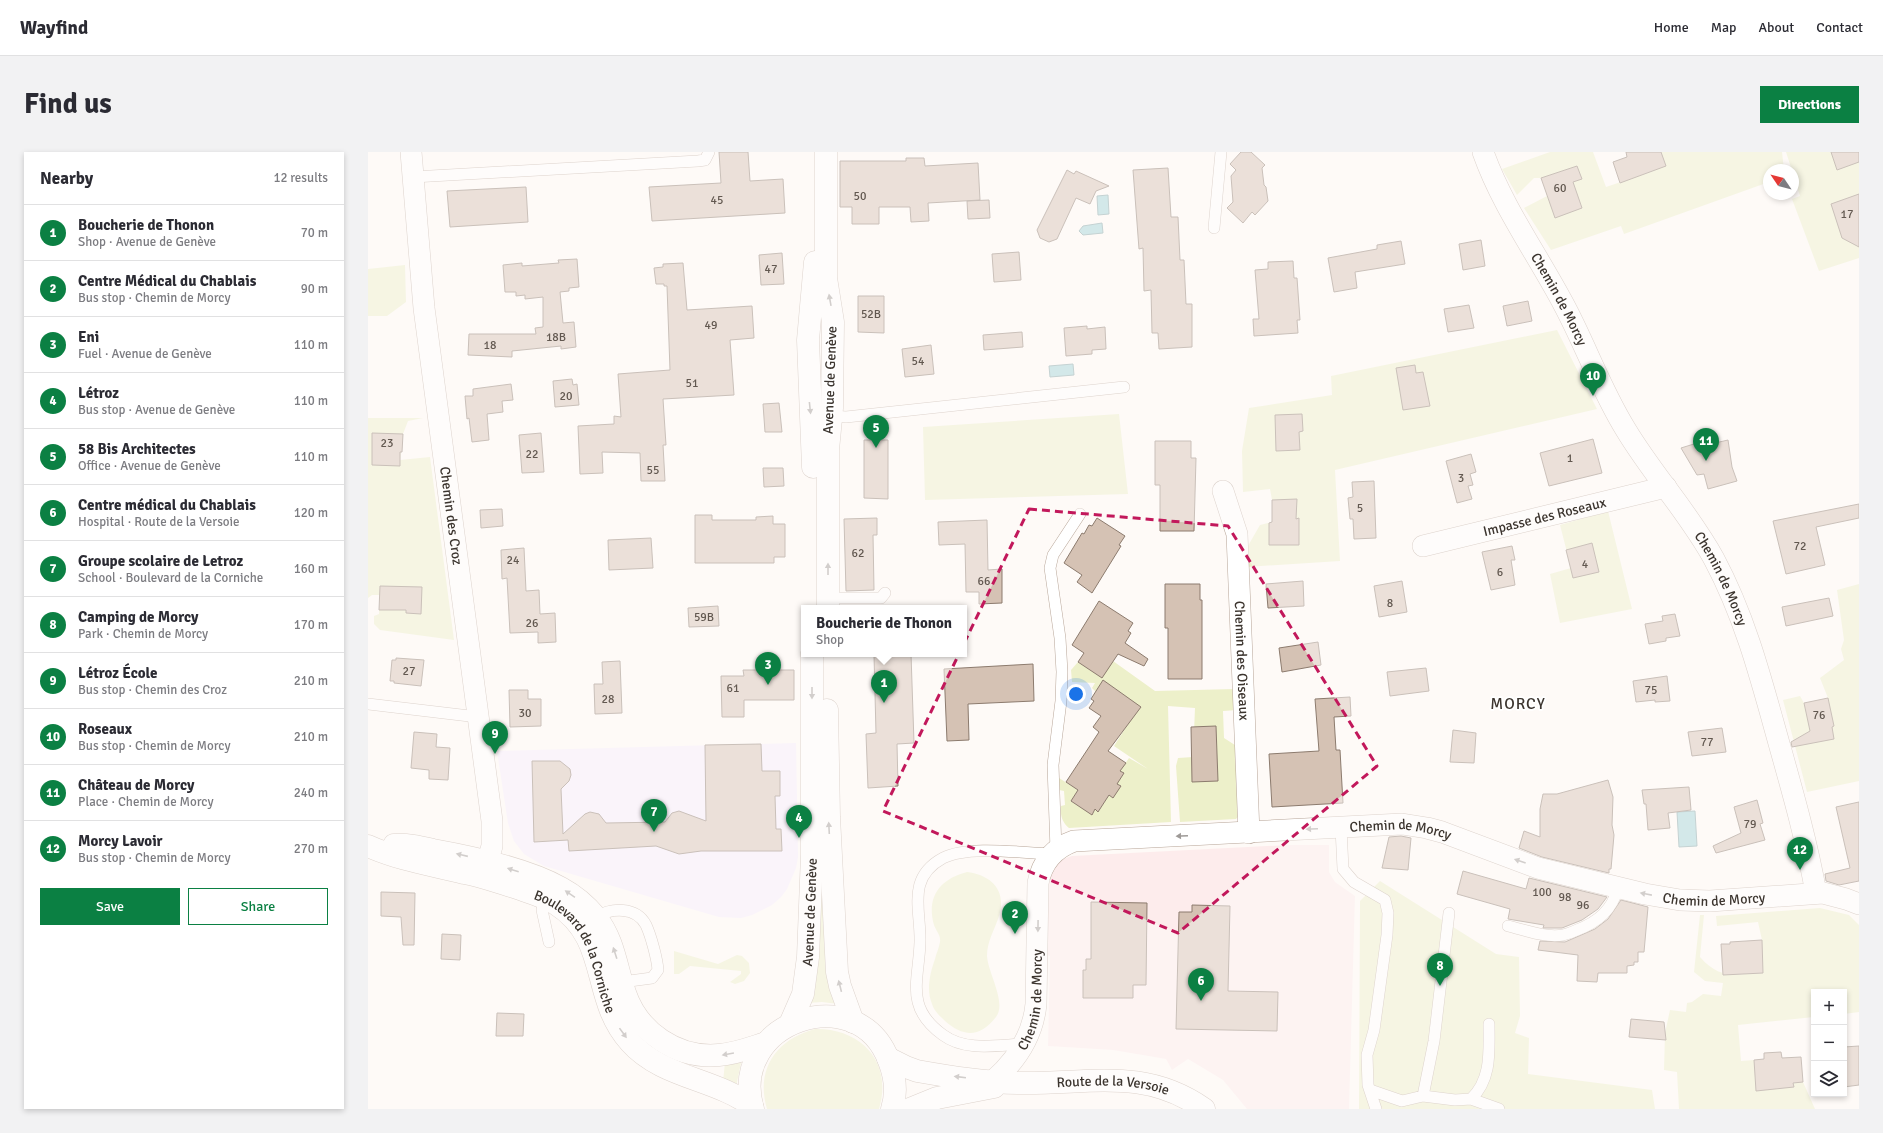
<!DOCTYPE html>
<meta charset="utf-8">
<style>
body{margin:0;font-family:Signika,sans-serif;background:#f2f2f3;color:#2b2b33}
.controls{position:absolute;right:12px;bottom:12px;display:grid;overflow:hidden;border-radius:0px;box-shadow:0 2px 6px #0003}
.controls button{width:36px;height:36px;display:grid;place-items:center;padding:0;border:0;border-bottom:1px solid #e1e1e2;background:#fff;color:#2b2b33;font:20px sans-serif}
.compass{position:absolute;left:1395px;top:12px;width:36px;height:36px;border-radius:50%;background:#fff;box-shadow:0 2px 6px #0003;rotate:305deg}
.you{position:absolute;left:708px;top:542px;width:14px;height:14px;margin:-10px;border:3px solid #fff;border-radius:50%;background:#1a73e8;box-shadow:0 0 0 6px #1a73e833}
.badge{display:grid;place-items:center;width:26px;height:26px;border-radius:50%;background:#0b8043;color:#fff;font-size:13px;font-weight:700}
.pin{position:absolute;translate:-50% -33px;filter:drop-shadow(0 1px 2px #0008)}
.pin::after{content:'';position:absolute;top:21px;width:14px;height:12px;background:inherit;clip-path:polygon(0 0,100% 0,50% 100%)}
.popup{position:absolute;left:433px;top:453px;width:166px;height:52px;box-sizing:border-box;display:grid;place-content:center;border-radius:0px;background:#fff;filter:drop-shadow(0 1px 3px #0005);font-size:13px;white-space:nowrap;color:#7c7c81}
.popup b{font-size:15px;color:#2b2b33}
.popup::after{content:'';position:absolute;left:50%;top:100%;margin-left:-8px;border:8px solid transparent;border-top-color:#fff}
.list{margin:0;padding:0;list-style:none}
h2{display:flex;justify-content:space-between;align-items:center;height:52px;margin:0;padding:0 16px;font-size:17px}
h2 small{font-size:13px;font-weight:400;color:#7c7c81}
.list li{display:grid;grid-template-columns:26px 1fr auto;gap:12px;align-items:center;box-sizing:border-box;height:56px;padding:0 16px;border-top:1px solid #e1e1e2}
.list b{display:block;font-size:15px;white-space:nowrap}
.list p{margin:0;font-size:13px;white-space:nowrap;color:#7c7c81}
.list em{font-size:13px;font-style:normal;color:#7c7c81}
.actions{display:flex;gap:8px;padding:12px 16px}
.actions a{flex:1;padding:9px 0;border:1px solid #0b8043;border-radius:0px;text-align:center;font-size:14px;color:#0b8043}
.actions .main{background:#0b8043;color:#fff}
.icon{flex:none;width:22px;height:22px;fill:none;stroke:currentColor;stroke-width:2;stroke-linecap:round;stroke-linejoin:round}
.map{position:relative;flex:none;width:1491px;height:957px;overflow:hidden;border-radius:0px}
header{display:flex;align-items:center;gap:24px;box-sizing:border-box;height:56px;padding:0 20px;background:#fff;border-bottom:1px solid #e1e1e2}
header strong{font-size:19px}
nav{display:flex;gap:22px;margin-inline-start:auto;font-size:14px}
.intro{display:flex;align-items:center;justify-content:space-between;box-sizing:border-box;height:96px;padding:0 24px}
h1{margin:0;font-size:28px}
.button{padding:10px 18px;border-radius:0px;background:#0b8043;color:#fff;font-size:14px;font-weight:700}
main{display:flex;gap:24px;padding:0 24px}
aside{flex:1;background:#fff;border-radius:0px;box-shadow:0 2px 6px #0003}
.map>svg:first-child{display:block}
</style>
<header>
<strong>Wayfind</strong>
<nav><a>Home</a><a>Map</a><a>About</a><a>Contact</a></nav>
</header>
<div class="intro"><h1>Find us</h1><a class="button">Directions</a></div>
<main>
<aside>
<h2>Nearby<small>12 results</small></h2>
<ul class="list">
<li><span class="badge">1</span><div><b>Boucherie de Thonon</b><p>Shop · Avenue de Genève</p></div><em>70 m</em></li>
<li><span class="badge">2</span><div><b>Centre Médical du Chablais</b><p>Bus stop · Chemin de Morcy</p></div><em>90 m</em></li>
<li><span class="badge">3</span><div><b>Eni</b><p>Fuel · Avenue de Genève</p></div><em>110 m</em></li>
<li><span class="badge">4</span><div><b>Létroz</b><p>Bus stop · Avenue de Genève</p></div><em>110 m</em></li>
<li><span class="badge">5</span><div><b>58 Bis Architectes</b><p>Office · Avenue de Genève</p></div><em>110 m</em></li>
<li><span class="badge">6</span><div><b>Centre médical du Chablais</b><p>Hospital · Route de la Versoie</p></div><em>120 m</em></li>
<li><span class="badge">7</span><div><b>Groupe scolaire de Letroz</b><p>School · Boulevard de la Corniche</p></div><em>160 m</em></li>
<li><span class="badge">8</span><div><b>Camping de Morcy</b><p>Park · Chemin de Morcy</p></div><em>170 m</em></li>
<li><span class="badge">9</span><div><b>Létroz École</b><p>Bus stop · Chemin des Croz</p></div><em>210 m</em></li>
<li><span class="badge">10</span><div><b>Roseaux</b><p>Bus stop · Chemin de Morcy</p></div><em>210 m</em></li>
<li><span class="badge">11</span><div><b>Château de Morcy</b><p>Place · Chemin de Morcy</p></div><em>240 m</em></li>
<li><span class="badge">12</span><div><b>Morcy Lavoir</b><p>Bus stop · Chemin de Morcy</p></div><em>270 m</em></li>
</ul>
<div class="actions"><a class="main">Save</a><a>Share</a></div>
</aside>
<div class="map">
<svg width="1491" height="957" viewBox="0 0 1491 957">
<rect width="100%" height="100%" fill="#fefaf7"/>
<path fill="#f6edfd" d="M428 591 430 705 428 716 419 737 413 745 404 753 384 763 373 766 351 765 176 714 156 702 146 689 140 671 129 599Z"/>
<path fill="#fdecec" d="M921 693H961V720L967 730 987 744 981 957H879L855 928 820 907 804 918 798 907 745 898 680 894 682 804 678 803 681 728 682 722 692 708 704 704Z"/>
<path fill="#edf0ca" d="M1182 0H1225L1238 35 1285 19 1278 0H1414L1416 18H1401V30L1256 82 1253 74 1183 98 1156 56 1179 44 1174 26H1166L1149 43 1134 17Z
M1418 0H1491V106L1451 119 1424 47 1432 44Z
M37 113 38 150 19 164H0V117Z
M1189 178 1229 257 967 318 972 409 878 415 877 399 892 373 904 370V348L902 337 875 340 874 299 881 256 964 243 963 224Z
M751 262 760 342 557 348 555 275Z
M0 266H55L40 269 35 282 32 308 62 305 86 488 12 478 6 472V464L11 462 12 443H4L0 446Z
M1240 359 1264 457 1192 471 1182 422 1203 416 1192 373Z
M1491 432V629L1439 640 1415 548 1432 544 1436 551 1460 546 1452 526 1476 508 1473 497 1476 488 1469 438Z
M745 509 787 539 867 537 870 558 855 559 856 586 870 595 874 660 868 667 812 670 808 614 810 606 825 605 827 556 800 554 803 670 701 676C694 670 692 663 693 654L697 653 696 639 691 638V626L710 638 703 649 724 663 727 657 731 659 741 643 745 645 749 632 745 629 761 606 780 617 746 594 760 572 724 536 727 531 704 530 703 518 710 510 731 524 735 518Z
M599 720C623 723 639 738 631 764 627 777 619 789 619 804 620 821 639 851 628 865 612 886 595 885 577 869 572 864 566 859 564 852 558 838 562 821 567 807 568 802 571 796 572 790 573 783 568 779 566 773 558 745 572 727 599 720Z
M450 722H457L470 852 454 850 440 851Z
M1012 729 1128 802 1151 805 1152 864 1147 881 1161 886 1160 922 1284 938 1287 957H991L992 749Z
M1452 756 1481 763 1491 773V860L1476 862V840H1446V865L1370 873 1373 909 1386 908 1388 939 1426 935 1425 931 1435 930 1447 957H1311L1309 920 1296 918 1297 881 1302 858 1318 860 1319 851 1324 850 1335 842 1353 844 1355 831 1337 829 1326 820 1332 763H1336L1332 805C1352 828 1367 822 1395 821L1394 788 1390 770 1349 774 1348 764Z
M306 799 350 812 369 803 374 804 381 811 382 821 376 829 367 832 362 830 373 822V819L322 814 311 822H306Z
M447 877C494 876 525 911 511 957H399C387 917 409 887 447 877Z
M374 906 368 935 355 930 357 910Z"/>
<path fill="#9fd2d7" stroke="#81a3a5" d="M740 43 741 62 730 63 729 44Z
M734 71 735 81 715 83 711 79 715 74Z
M705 212 706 223 682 225 681 214Z
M1327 659 1329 694 1311 695 1309 660Z"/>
<path fill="#d5c2b4" stroke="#8c7b6e" d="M351 0H380L382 29 415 27 417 61 284 69 281 35 353 31Z
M873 0H883L897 13 894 16 896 33 898 35 900 49 887 63 884 60 875 71 859 56 865 50 863 24 868 18 862 12Z
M1258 0H1293L1298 14 1252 31 1245 10 1259 5Z
M1463 0H1491V10L1469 18Z
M538 6H556L557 14 610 11 612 48 560 51 561 69 543 70 542 55H511V72H484V55H472V9H538Z
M1209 14 1214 27 1205 30 1214 56 1187 66 1173 26Z
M800 16 803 65H810L812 108H816L818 152H824V195L791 197 790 181H784L783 138 776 139 775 96 771 97 765 18Z
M699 18 706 22 708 19 741 34 728 39 722 52 708 46 689 87 681 90 672 86 669 78Z
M158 35 160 70 82 75 79 39Z
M1491 42V95L1474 86 1463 52Z
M621 48 622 66 600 67 599 49Z
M1113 88 1117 114 1095 118 1091 92Z
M1033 89 1037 112 987 120 989 136 966 140 960 106 1009 97V93Z
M651 100 653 128 626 130 624 102Z
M414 101 416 132 393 133 391 103Z
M209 107 211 135 201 136V139L192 140 195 171 206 170 208 195 193 197V194L144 199V205L100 203 101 182H168L167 176 175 175V145L157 147V143L148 144V140H137L135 113 154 111V114L191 111 190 108Z
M925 109 926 126H929L932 168H929L930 181 886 184 885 167H891L887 118 900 117V110Z
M315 111 319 158 384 154 386 186 362 188 366 243 295 247 298 293H295L297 329H273L272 301 234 300 235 321 212 322 210 274 246 272V264L253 265 250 222 302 218 299 134H296V132H288L286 116 295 115V112Z
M490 144H516V181L490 180Z
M1160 149 1164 169 1139 174 1135 154Z
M1101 153 1106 176 1080 180 1076 157Z
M719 174V177L737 175 738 197 724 198V202L698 204 696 176Z
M654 180 655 195 616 198 615 183Z
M563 193 566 222 537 225 534 197Z
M1047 213 1048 221 1055 220 1062 254 1035 258 1028 216Z
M204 227 205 233 209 232 211 253 187 255 185 229Z
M143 232 145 248 134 249 135 260 119 262 121 288 104 290 101 266 99 267 97 244H105V237Z
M411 251 414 280H397L395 252Z
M934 262 935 279 931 280 932 298 908 299 907 263Z
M4 281 35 282 34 300H32V314L4 313Z
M173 281 176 320 154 321 151 283Z
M1225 287 1234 321 1181 334 1172 301Z
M1342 287 1343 292 1360 288 1364 315 1369 329 1340 337 1336 322 1329 323 1313 296Z
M496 288H520V347L496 346Z
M787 289H823V306H828L826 379H792V333H787Z
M1103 302 1108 320 1102 322 1105 333 1100 334 1104 347 1089 351 1078 309Z
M395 316H415L416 334 396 335Z
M1006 329 1008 386 986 387 985 367H982L980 346 985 345 984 330Z
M929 347 928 367 931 366V393H901V371L904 370V348Z
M1491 352V366L1448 375 1457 413 1418 422 1405 369Z
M134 357 135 374 113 376 112 358Z
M327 363H344V368H388V365L405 364V372H417V405H406V411H327Z
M509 366V383H505L506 438 478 439 476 367Z
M729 366 757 384 751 393 753 394 724 441 709 430 714 423 696 411 714 381 716 382 721 373 724 374Z
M619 368 620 418 634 417V451L611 452V440H598L597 392 571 393 570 370Z
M283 386 285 416 241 418 240 388Z
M1224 391 1231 420 1205 426 1198 398Z
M1144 394 1147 408H1143L1147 433 1123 438 1114 400Z
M156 396 158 439 171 438 172 462 187 461 188 490 170 491V480L142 481 139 426 134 427 133 398Z
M935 429 936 454 900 456 898 432Z
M1034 429 1039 460 1011 465 1006 434Z
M797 432H832V448H834V527H800V476H797Z
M12 434 54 435 53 462 38 461V458H11Z
M1461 446 1465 464 1418 474 1414 455Z
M731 449 765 471 760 479 763 481 757 491 780 507 776 514 750 502 734 526 710 510 716 501 704 493Z
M350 454 351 474 321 475 320 456Z
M1307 462 1312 484 1298 486V489L1281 492 1277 472 1295 469 1294 464Z
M950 490 953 513 914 520 911 496Z
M543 502 546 591 529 592 530 634 500 636 498 582 508 581 506 503Z
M28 506 56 508 53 534 26 531V529H22L24 508H28Z
M252 509 254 561 227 562 226 532H235L234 510Z
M665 512 666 549 600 552 601 588 579 589 576 517Z
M1058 516 1061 539 1022 544 1019 520Z
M375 518H426V548H376V565H354L353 524H376Z
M1299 524 1302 549 1287 550V548L1268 550 1265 529Z
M735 528 773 555 740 599 758 611 752 619 756 621 749 632 753 634 745 646 741 643 730 660 727 657 724 663 703 649 710 638 698 630 731 580 725 575 733 564 721 556 726 549 723 547Z
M141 538H160V547H173V574L142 575Z
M982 545 983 564 966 565 968 598H972L975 651 904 655 901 602 951 599 947 547Z
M1460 546 1466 574 1464 575 1466 587 1424 595 1423 590 1442 579 1436 551Z
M848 574 850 629 824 630 823 575Z
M1354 576 1358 600 1324 604 1320 580Z
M1085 578 1108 581 1106 611 1082 610Z
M46 580 69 582 68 595 82 596 80 628 61 627V618L43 616Z
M393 592 394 619H412V644H407L408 677H413L414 699H333L311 702 288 694 201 699 200 688 166 690 164 609H192L202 617 203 623 201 629 193 637 195 682 217 662 222 660 231 662 238 671 297 670 304 661 311 659 338 669 337 593Z
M1240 628 1245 645 1244 673 1246 683 1243 717H1241V721L1174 705 1151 696 1156 679 1172 685V657L1175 642H1189Z
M1321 635 1323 658 1300 661 1302 676 1280 678 1278 652H1276L1274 638Z
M1389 648 1395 671 1392 672 1397 688 1348 701 1345 694 1373 681 1366 655Z
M1491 650V729L1471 733 1458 729 1457 722 1482 716 1468 655Z
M1033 684 1043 686 1040 718 1014 716 1021 685Z
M1095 719 1158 737 1161 726 1239 745 1230 757 1214 768 1194 776H1175L1176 773 1140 767 1142 757 1089 742Z
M13 740 47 741 46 793H35L33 765 13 764Z
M1253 748 1280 755 1276 800H1270V810H1266V813L1259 814V821H1230L1229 830 1209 829 1210 803 1170 798 1172 789 1197 790 1227 777 1240 767Z
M723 750 779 751 778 833H765V846H715V818H718V807H723Z
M824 753 862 754 860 839 910 840 909 879 808 877 811 760H824Z
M74 782 93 783 92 808 73 807Z
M1394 788 1395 821 1355 823 1353 792H1362V790Z
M129 861 156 862 155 884H128Z
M1263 867 1296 870 1298 888 1261 885Z
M1491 894V933L1476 935V895Z
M1413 900 1414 906 1433 905 1435 930 1425 931 1426 935 1388 939 1386 908 1396 907V901Z"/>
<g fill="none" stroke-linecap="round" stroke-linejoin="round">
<defs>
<path id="lane" d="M45 25 330 9 337 8 341 0
M846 76 853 0
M463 264 478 265 756 235
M460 446H513L517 441
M0 552 110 565
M973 676 975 717 986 730 1017 748 1020 761 1019 783 1006 878 999 903 1000 933 1008 957
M688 698 685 613 693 549 694 520 692 486 682 416 685 403 712 362
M177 742 174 758 181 790
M228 765C243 756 268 754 278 773 283 784 289 806 290 818L284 826 254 830
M1140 774C1157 778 1177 786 1195 783 1199 782 1205 780 1209 778 1230 770 1244 758 1250 736
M657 892C630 893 598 900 575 883 536 855 551 828 552 790 553 758 538 726 575 706 600 693 655 701 683 702
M1002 938 1034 949 1055 944 1087 948 1103 947 1131 957
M1055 944 1066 889 1081 761
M1103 947C1124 927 1121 899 1121 872"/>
<g id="street">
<path id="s1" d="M43 0 56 156 124 669V694L115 725"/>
<path id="s2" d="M1115 0C1134 54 1169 102 1196 153 1218 194 1233 238 1258 278 1285 323 1321 361 1346 407 1375 461 1391 519 1407 577 1422 631 1438 685 1448 741"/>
<path id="s3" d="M855 339 869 382 881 681"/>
<path id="s4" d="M1055 394 1298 335"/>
<path id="s5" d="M625 929C649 908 665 884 668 852L670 731C674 710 686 696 706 689L1034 672 1059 676 1074 680 1170 716 1277 742 1312 748 1342 749 1455 741 1478 747 1491 752"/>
</g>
<g id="secondary">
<path d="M458 0V126L465 170 464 256 460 298V456"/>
<path d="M445 315 440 188 447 110"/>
<path d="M459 558 461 665 469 820 472 834 485 870"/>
<path d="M26 693C40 692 52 695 65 698 104 705 159 717 193 736 206 743 218 753 228 765 246 788 248 814 257 841 270 880 309 907 351 903 367 902 382 896 398 891"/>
<path id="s6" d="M0 694C31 708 64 713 96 721 113 724 129 730 146 735 160 740 176 744 188 752 243 787 222 846 262 890 294 926 346 926 384 954"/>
<path id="s7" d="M422 872 435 842 440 805 444 703V502"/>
<path id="s8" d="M520 906 538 915 549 919C583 925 619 931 654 931 722 932 776 915 836 957"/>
<path d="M385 957C359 870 490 825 521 909 527 924 529 941 524 957"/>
<path d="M542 957 569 946 626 935"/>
</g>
</defs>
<use href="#lane" stroke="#b8a699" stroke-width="12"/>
<use href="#street" stroke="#b8a699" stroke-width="22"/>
<use href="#secondary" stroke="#b8a699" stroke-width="23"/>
<use href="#lane" stroke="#fff" stroke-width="11"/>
<use href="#street" stroke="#fff" stroke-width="21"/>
<use href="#secondary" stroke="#fff" stroke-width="22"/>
</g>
<defs><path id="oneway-solid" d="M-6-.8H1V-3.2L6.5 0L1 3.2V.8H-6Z"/></defs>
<g fill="#9e9a97">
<use href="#oneway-solid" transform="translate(462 148) rotate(-100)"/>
<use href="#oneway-solid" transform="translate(442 256) rotate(84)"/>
<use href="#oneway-solid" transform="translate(460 417) rotate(-90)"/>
<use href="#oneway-solid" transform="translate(444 541) rotate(90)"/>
<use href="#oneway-solid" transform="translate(461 676) rotate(-93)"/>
<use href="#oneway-solid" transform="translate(944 677) rotate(177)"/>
<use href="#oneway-solid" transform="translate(814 684) rotate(178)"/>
<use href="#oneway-solid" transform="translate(94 703) rotate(-167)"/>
<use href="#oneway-solid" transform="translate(1152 709) rotate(-161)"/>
<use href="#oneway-solid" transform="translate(145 718) rotate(-162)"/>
<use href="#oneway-solid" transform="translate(202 742) rotate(-146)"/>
<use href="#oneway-solid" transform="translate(1278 742) rotate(-169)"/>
<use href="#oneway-solid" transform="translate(670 774) rotate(91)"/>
<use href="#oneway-solid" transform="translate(247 801) rotate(-108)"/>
<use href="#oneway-solid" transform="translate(472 834) rotate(-104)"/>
<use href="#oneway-solid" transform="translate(255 881) rotate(54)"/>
<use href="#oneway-solid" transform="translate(360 902) rotate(170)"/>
<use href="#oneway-solid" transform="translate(592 925) rotate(-173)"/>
</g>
<path d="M0 0H1491V957H0ZM661 357 860 374 1009 614 810 781 515 659Z" fill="#fefaf7" fill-opacity=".55" fill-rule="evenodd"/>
<path fill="none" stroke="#c2185b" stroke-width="3" stroke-dasharray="8 5" stroke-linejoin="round" d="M661 357 860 374 1009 614 810 781 515 659Z"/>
<g text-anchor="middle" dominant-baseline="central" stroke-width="3.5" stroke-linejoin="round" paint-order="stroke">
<g font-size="12" fill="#625850">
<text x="1192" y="36">60</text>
<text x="492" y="44">50</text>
<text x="349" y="48">45</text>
<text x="1479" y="62">17</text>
<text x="403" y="117">47</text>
<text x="503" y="162">52B</text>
<text x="343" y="173">49</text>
<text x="188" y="185">18B</text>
<text x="122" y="193">18</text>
<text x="550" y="209">54</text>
<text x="324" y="231">51</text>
<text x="198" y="244">20</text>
<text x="19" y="291">23</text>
<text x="164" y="302">22</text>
<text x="1202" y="306">1</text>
<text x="285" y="318">55</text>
<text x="1093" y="326">3</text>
<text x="992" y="356">5</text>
<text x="1432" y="394">72</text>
<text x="490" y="401">62</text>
<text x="145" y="408">24</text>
<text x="1217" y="412">4</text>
<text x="1132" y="420">6</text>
<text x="616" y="429">66</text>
<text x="1022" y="451">8</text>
<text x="336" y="465">59B</text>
<text x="164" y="471">26</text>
<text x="41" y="519">27</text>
<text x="365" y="536">61</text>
<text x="1283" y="538">75</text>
<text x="240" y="547">28</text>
<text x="157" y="561">30</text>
<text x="1451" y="563">76</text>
<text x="1339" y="590">77</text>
<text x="1382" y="672">79</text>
<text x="1174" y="740">100</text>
<text x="1197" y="745">98</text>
<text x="1215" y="753">96</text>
</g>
<g font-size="14" fill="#3c352f" stroke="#fff">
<text stroke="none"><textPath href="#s2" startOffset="166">Chemin de Morcy</textPath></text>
<text transform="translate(462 228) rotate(-88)">Avenue de Genève</text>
<text stroke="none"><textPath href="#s1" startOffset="366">Chemin des Croz</textPath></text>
<text stroke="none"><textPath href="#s4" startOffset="125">Impasse des Roseaux</textPath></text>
<text stroke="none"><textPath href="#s2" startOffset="490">Chemin de Morcy</textPath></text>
<text stroke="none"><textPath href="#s3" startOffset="172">Chemin des Oiseaux</textPath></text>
<text stroke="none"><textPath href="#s5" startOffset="597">Chemin de Morcy</textPath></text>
<text stroke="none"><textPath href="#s5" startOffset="921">Chemin de Morcy</textPath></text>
<text stroke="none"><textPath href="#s7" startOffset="115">Avenue de Genève</textPath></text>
<text stroke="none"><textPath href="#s6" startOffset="248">Boulevard de la Corniche</textPath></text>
<text stroke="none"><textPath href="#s5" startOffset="94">Chemin de Morcy</textPath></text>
<text stroke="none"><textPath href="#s8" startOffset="229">Route de la Versoie</textPath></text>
</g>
<g font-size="16" letter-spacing="1" fill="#3c352f" stroke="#fff">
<text x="1150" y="552">MORCY</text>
</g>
</g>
</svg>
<div class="controls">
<button>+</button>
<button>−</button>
<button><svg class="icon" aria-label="layers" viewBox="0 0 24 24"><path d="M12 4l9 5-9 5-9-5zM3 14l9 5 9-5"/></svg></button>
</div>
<svg class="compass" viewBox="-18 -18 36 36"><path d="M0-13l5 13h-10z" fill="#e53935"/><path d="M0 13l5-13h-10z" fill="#7c7c81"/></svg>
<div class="you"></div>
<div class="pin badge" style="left:516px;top:551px">1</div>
<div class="popup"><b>Boucherie de Thonon</b>Shop</div>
<div class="pin badge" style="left:647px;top:782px">2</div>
<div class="pin badge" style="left:400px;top:533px">3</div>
<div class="pin badge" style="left:431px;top:686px">4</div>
<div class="pin badge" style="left:508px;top:296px">5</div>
<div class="pin badge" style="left:833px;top:849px">6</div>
<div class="pin badge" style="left:286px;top:680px">7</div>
<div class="pin badge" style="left:1072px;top:834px">8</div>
<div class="pin badge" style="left:127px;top:602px">9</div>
<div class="pin badge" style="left:1225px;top:244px">10</div>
<div class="pin badge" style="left:1338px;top:309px">11</div>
<div class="pin badge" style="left:1432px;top:718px">12</div>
</div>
</main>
